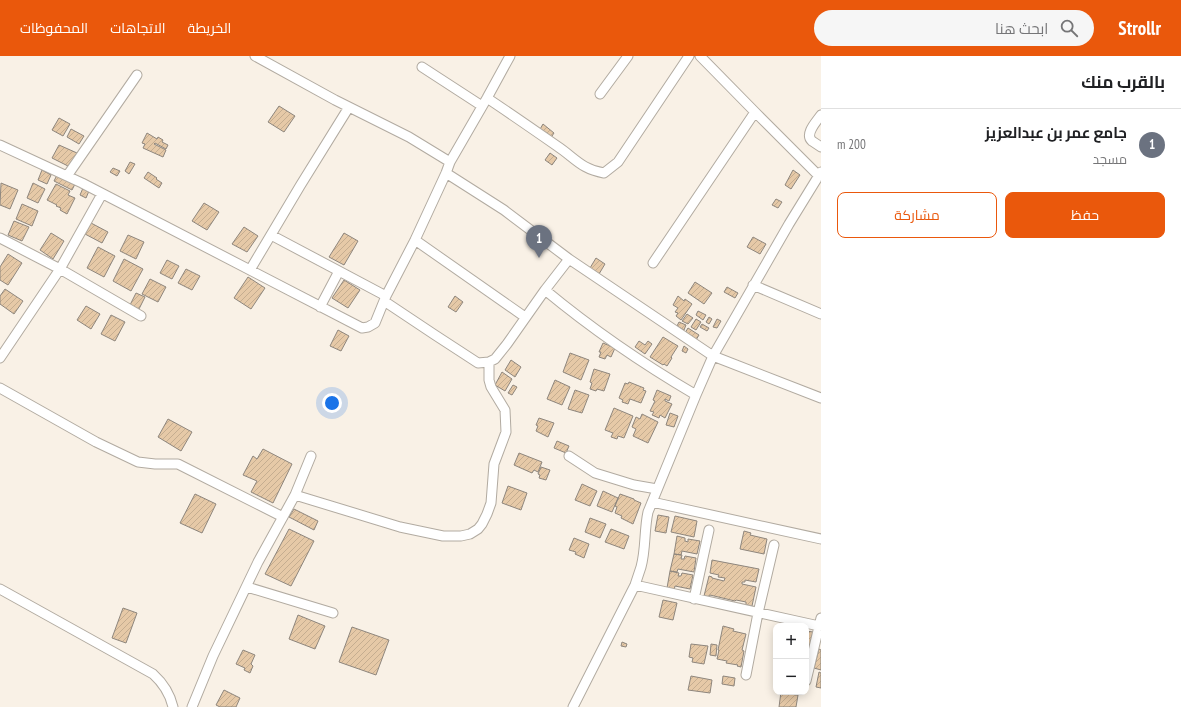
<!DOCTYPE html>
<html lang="ar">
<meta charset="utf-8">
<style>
body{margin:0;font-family:"PT Sans Narrow",Cairo,sans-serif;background:#f6f6f6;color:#202124;direction:rtl}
.controls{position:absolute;right:12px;bottom:12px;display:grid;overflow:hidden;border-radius:8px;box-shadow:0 2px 10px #0003}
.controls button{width:36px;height:36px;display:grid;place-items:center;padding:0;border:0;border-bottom:1px solid #e0e0e0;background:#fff;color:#202124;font:20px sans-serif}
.you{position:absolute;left:332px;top:347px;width:14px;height:14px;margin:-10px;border:3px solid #fff;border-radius:50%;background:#1a73e8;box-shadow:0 0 0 6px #1a73e833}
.badge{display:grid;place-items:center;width:26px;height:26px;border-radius:50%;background:#ea580c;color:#fff;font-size:13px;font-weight:700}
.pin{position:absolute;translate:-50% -33px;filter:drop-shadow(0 1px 2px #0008)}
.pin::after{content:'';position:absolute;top:21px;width:14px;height:12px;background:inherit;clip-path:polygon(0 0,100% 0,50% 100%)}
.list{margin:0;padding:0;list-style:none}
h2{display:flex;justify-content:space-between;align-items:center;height:52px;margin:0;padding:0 16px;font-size:17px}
h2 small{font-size:13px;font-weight:400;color:#757577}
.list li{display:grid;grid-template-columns:26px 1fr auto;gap:12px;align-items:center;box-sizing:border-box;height:72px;padding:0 16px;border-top:1px solid #e0e0e0}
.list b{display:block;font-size:15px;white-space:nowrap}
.list p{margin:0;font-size:13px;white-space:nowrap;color:#757577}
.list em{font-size:13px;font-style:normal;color:#757577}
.actions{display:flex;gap:8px;padding:12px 16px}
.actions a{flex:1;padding:9px 0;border:1px solid #ea580c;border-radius:8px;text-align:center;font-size:14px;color:#ea580c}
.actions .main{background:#ea580c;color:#fff}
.icon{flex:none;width:22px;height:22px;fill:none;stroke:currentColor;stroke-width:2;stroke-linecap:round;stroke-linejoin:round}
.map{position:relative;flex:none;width:821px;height:651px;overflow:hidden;direction:ltr}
header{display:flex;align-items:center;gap:24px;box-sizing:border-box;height:56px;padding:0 20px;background:#ea580c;color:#fff}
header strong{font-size:19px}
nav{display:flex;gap:22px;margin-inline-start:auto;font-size:14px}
.search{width:280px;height:36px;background:#f6f6f6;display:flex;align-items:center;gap:10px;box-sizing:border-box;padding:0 14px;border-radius:22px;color:#757577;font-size:15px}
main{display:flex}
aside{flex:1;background:#fff}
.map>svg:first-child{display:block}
</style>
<header>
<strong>Strollr</strong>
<div class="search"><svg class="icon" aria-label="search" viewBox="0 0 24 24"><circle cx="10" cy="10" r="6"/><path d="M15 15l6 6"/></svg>ابحث هنا</div>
<nav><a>الخريطة</a><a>الاتجاهات</a><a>المحفوظات</a></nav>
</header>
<main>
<aside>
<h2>بالقرب منك<small></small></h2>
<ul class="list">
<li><span class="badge" style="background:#6b7280">1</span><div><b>جامع عمر بن عبدالعزيز</b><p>مسجد</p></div><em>200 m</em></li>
</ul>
<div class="actions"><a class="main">حفظ</a><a>مشاركة</a></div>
</aside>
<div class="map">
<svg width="821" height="651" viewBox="0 0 821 651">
<defs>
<pattern id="building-hatch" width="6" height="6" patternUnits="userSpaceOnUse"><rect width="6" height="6" fill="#e6c9a7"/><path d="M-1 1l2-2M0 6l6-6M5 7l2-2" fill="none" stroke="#c5ad90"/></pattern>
</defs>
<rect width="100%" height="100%" fill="#f9f1e6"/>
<path fill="url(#building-hatch)" stroke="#8e867d" d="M279 50 295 60 284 76 268 66Z
M59 62 70 68 63 80 52 74Z
M543 68 554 77 550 83 539 75Z
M71 73 84 80 79 88 67 81Z
M147 77 157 83 158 81 163 84 162 86 168 89 166 93 155 87 154 88 166 94 163 101 143 92 145 88 142 87Z
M59 89 77 97 70 111 52 102Z
M550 97 557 102 552 109 545 104Z
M130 106 135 108 129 118 125 115Z
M113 112 120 115 117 120 110 116Z
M42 114 51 119 47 128 38 124Z
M793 114 800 119 791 133 785 129Z
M148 116 157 122 156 123 162 127 159 132 144 122Z
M57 119 75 128 72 134 54 125Z
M1 127 18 134 10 153 0 149Z
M33 127 45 133 38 147 27 142Z
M56 128 70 135 68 139 75 142 67 158 60 154 61 152 56 150 57 149 47 144Z
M83 132 89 135 86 142 80 139Z
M776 143 782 146 778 152 772 149Z
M204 147 219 156 207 174 192 165Z
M22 148 38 155 32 170 16 163Z
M14 165 29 171 22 185 8 179Z
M91 167 108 176 102 187 85 178Z
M244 171 258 180 247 196 232 188Z
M51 177 64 185 53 203 40 194Z
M344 177 358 185 344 209 329 201Z
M128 179 144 186 136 203 120 195Z
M753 181 766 188 760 198 747 191Z
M98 191 115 200 104 221 87 212Z
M8 198 22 207 8 229 0 224V211Z
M596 202 605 208 599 218 590 212Z
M124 203 143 213 131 235 113 225Z
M167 204 179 210 172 223 160 217Z
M186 213 200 220 192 234 178 227Z
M248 221 265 232 251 253 234 242Z
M150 223 166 231 158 246 142 238Z
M344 224 360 234 348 252 332 242Z
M695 226 712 237 704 248 688 237Z
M727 231 738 237 735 242 724 236Z
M5 233 23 245 14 258 0 248V240Z
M136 237 145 241 139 253 130 249Z
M455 240 463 246 456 256 448 251Z
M678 240 684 245 685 243 692 248 681 264 676 260 678 257 675 256 678 252 673 249Z
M86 250 100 258 91 273 77 264Z
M698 255 706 259 703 264 696 259Z
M687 258 693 262 688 268 682 265Z
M111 259 125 266 115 285 101 278Z
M709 261 712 263 709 268 706 266Z
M696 263 701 266 696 274 691 271Z
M717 263 721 265 717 272 713 271Z
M679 266 686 269 684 274 677 270Z
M702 268 709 272 707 275 700 271Z
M688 272 699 279 696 284 685 277Z
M338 274 349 280 341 295 330 290Z
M663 281 678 290 671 301 672 302 667 310 664 308 663 309 650 301Z
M639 285 645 289 648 285 652 288 645 298 635 291Z
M603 287 615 292 611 301 607 299 605 303 599 301 601 296H599Z
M684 290 688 293 686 297 682 295Z
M570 297 589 304 581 324 563 316Z
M511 304 521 311 515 321 505 314Z
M594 313 610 318 604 335 597 333 596 335 590 333 592 327 590 326Z
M502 316 512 323 505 335 495 329Z
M555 324 570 331 562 349 547 343Z
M629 326 644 332 643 334 646 335 641 347 630 343 628 348 622 346 623 344 619 342 625 327 628 328Z
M513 329 517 331 512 339 508 337Z
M575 334 589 339 582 357 568 353Z
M657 334 671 340 669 345 665 343V345L672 348 665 362 660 359 659 362 652 359 654 356 650 355 655 345 653 344Z
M614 352 633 360 624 382 618 380 617 383 611 381 613 377 605 374Z
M670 357 678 360 674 371 666 369Z
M642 358 658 366 648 387 633 380 636 373 632 371 636 361 640 363Z
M539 362 554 367 548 381 536 375 538 370 536 369Z
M168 363 192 376 181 395 158 381Z
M557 385 569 390 566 397 554 392Z
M263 393 292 408 273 447 251 436 257 425 243 419 253 400 257 403Z
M519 397 542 406 538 416 534 414 532 417 514 409Z
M541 411 550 414 546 424 539 422 540 419 538 418Z
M582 428 597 435 590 450 575 444Z
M508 430 527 437 521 454 502 447Z
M603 435 618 442 612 456 597 450Z
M195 438 216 448 202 477 180 467Z
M620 438 634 443V444L641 447 633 468 621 462 622 460 615 457 617 451 615 450Z
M294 453 318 465 314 474 289 461Z
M658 459 669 461 666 477 655 475Z
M675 460 697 465 694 481 671 476Z
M590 462 606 468 600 482 585 476Z
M289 473 314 485 291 530 265 518Z
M611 473 629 480 624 493 605 486Z
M744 475 751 477 750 479 767 483 764 498 740 493Z
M677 480 685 482V485L688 486V483L700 485 697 498 682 495 681 499 674 498Z
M574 482 589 488 584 502 575 498 576 496 569 494Z
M674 498 682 499 681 503H684L685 500 696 502 694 516 678 513 677 516 670 515Z
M712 504 759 513 756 526 745 524V526H742V528L756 531 752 550 746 549V546L736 544 735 545 710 539 709 541 704 540 709 520 712 521V522L724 525 725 522 718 521 719 519 710 517Z
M670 515 679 517 678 520H681L682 517 693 519 690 533 675 530 674 534 667 532Z
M663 544 677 547 673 564 659 561Z
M123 552 137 557 126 587 112 582Z
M298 559 325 570 315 593 289 583Z
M723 570 734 573 733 575 746 578 742 594 744 595 741 611 737 610 738 609 726 607 727 605 717 603 719 594H718Z
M352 571 389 584 376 619 339 606Z
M806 575 813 576 808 598H806Z
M622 586 627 588 626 591 621 590Z
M691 588 708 590 704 608 692 606 693 602 689 601Z
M711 588 717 589 716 600 710 599Z
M819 593 821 594V614L814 612Z
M243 594 255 599 251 608 253 610 250 617 244 614 245 612 236 608Z
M819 616 821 617V632L816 631Z
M691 620 712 624 710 637 688 634Z
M723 620 735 622 734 630 722 628Z
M224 634 240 642 236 651H220L216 649Z
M781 636H795V639H798L796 651H779Z"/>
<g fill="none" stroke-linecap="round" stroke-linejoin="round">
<defs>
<path id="minor" d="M255 0 335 44 409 81 450 106
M700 0 755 56 819 120
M422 11 482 50
M600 38 628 0
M487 42C511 58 534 74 557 90 575 102 581 113 604 117L618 106 689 0
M821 59C817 65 804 78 812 85 815 87 818 89 821 91
M0 89 82 127 362 272 368 271 375 267 386 240 415 184 446 117 450 106 487 42 510 0
M446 117 504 154 569 203 713 300 821 342
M67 120 137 19
M271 179 386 240
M0 182 60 213 141 260
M415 184 525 261
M653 207 755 56
M250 214 300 130 349 51
M753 229 821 258
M545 234C592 273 643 308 696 339
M384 245 435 279 478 307 489 306 495 303 507 288 545 234 569 203
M320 251 339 215
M0 302 60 213 102 138
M0 332 96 386 138 406 155 408H178L283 461
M569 400 595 417 634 429 657 433
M295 439 400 471 443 480H461L470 478 478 473 482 468 487 458 491 447 494 408 506 376 505 354 491 331 489 324V306
M652 446 821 483
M635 529 819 570
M247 531 333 557
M0 533 153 618C163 627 170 638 173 651
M694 543 709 474
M746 619 758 557 774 489
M806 625 821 562
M192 651 213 600 258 506 295 439 311 400
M573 651 635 529C637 523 639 517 641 511 646 493 644 474 648 456L696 339 713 300 789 168 821 116"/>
</defs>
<use href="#minor" stroke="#b2aba1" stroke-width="11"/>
<use href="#minor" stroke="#fff" stroke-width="9"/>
</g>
</svg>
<div class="controls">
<button>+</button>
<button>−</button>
</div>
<div class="you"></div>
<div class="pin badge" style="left:539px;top:202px;background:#6b7280">1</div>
</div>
</main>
